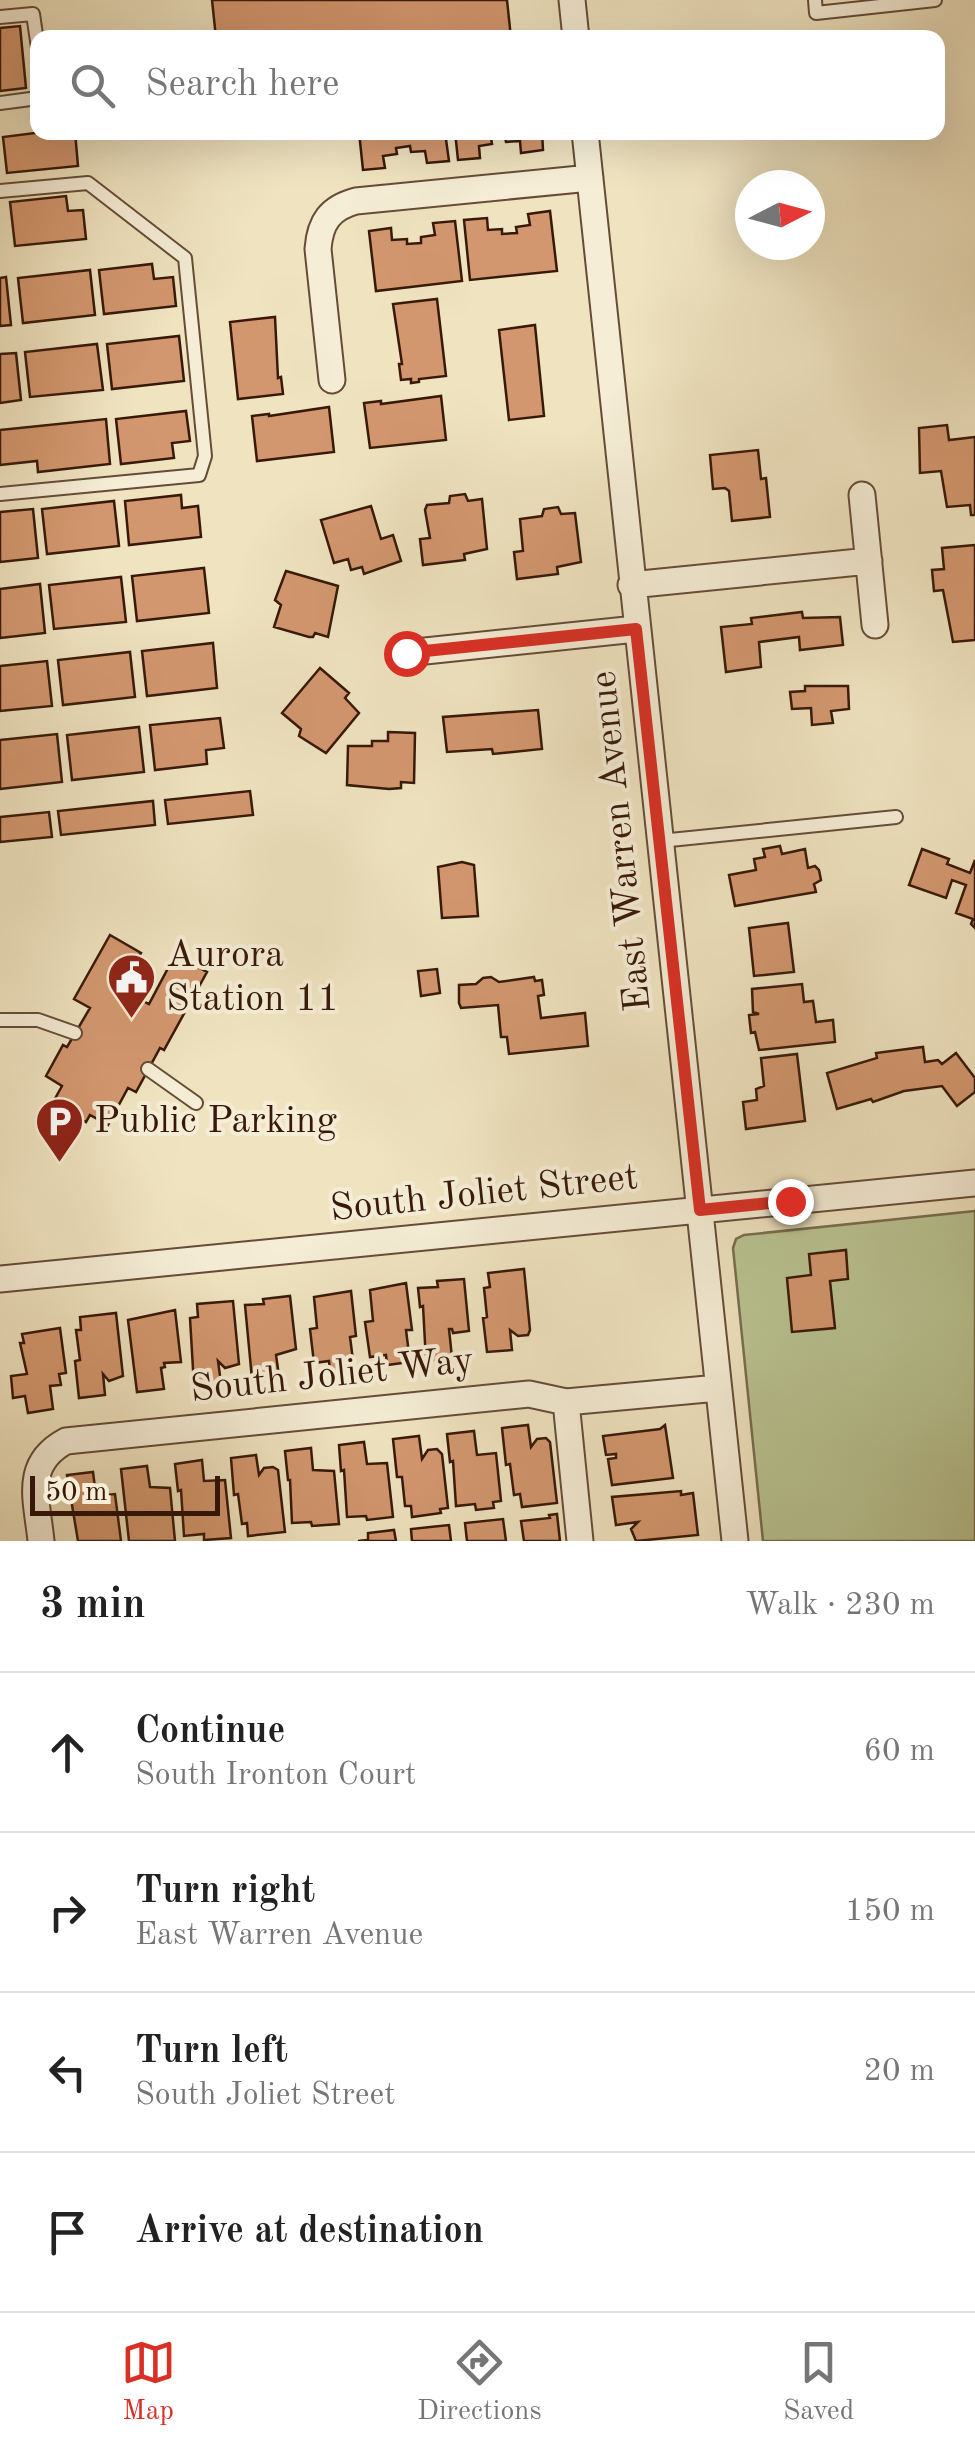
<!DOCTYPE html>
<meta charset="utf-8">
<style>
body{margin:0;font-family:"Old Standard TT",serif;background:#f2f2f2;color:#222}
.compass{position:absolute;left:735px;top:170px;width:90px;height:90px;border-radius:50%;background:#fff;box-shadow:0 10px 40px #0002;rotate:84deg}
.scale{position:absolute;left:30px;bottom:25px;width:190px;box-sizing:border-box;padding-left:10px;border:5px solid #381909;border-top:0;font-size:28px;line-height:35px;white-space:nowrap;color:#381909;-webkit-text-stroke:8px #f5edd6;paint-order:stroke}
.stop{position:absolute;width:30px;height:30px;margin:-22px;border:8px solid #d93025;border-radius:50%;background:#fff}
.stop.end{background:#d93025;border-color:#fff;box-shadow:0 2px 10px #0008}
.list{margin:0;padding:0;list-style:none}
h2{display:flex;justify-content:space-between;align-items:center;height:130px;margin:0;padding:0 40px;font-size:42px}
h2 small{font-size:32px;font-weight:400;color:#767676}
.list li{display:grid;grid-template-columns:65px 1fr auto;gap:30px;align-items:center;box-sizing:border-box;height:160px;padding:0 40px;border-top:2px solid #e0e0e0}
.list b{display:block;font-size:38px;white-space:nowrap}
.list p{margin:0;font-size:32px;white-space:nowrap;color:#767676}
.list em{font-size:32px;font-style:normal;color:#767676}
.icon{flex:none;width:55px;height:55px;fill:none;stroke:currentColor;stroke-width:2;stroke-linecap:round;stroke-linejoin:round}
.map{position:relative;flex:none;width:975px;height:1541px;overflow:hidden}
.search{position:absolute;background:#fff;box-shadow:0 10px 40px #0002;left:30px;right:30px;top:30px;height:110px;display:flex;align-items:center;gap:25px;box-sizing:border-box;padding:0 35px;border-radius:20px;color:#767676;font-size:38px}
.sheet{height:770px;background:#fff}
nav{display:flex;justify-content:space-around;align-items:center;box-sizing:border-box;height:140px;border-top:2px solid #e0e0e0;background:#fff;font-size:28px;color:#767676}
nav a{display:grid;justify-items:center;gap:5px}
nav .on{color:#d93025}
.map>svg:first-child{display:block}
</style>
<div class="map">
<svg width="975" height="1541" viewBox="0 0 975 1541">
<rect width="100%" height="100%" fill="#efe3c0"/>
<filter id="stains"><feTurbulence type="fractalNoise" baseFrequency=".002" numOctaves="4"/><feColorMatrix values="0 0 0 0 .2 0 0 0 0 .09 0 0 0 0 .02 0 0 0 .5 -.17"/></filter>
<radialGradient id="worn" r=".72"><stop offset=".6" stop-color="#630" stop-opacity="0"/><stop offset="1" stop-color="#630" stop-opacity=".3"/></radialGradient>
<path fill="#b9c492" stroke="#786e4e" stroke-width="2.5" d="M975 1211V1541H763L733 1248 736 1239 744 1235Z"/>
<path fill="#d3976f" stroke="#381909" stroke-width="2.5" d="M212 0H507L511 38H216Z
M20 26 26 88 0 91V28Z
M43 132H75L78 166 7 173 3 137Z
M359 132H445L449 161 427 163 425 151 411 152 410 146 396 148 397 154 383 156 385 168 363 170Z
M455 132H542L543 150 521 153 520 141 506 142 505 137 491 138 492 144 479 146 480 158 458 160Z
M66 196 68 211 83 210 86 239 15 246 10 202Z
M550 211 557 271 470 280 464 220 487 218 488 230 502 229V234L517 233 516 227 530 225 528 214Z
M455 221 462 281 376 291 369 231 391 228 392 240 407 239V244L421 243V237L435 235 433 223Z
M152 264 154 279 173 277 176 306 104 314 99 270Z
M90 270 95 315 23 323 18 278Z
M6 277 11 325 0 326V278Z
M437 299 446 376 419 379V382L411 383V379L401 380 399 364H402L393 304Z
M275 317 278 378 281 377 283 394 238 399 230 322Z
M535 325 544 416 509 420 499 330Z
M179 336 184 381 112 389 107 344Z
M97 344 103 390 30 397 25 352Z
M16 353 21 400 0 403V354Z
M441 396 446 440 370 448 364 403 381 401V404Z
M329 407 334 452 257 461 252 416 269 414V416Z
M186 411 190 441 172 443 174 458 121 464 116 419Z
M106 419 110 464 38 472 37 461 0 465V430Z
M947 425 949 440 975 437V515H971L970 505 947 507 941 471 920 473 919 428Z
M758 450 761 479 766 478 770 517 732 521 729 491 725 488 713 489 710 455Z
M465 494 468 501 482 499 487 549 464 554 465 560 423 565 420 539 430 538 425 510 427 505 449 503 450 496Z
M181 495 182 508 198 506 201 537 129 545 125 501Z
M114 501 119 546 47 554 42 509Z
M371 506 381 539 393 535 401 561 364 574 362 567 351 570 348 559 334 563 321 520Z
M558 507 561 514 575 513 581 562 557 567 558 574 517 579 514 552 523 551 520 519 542 516 544 509Z
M33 509 38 558 0 562V512Z
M975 545V640L953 642 943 590 934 591 932 570 944 569 942 548Z
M204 568 209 613 137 621 132 576Z
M286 571 338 586 328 637 315 633 313 637H309L274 627 281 605 275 600Z
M121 577 126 622 54 629 49 585Z
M40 584 45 633 0 638V589Z
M802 612 803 618 840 617 843 645 800 650 799 637 759 642 761 667 726 672 721 627 752 624 751 618Z
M213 643 217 688 147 696 142 651Z
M130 652 135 697 63 705 58 660Z
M47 661 52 706 0 711V666Z
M320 668 349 693 345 698 359 713 326 753 299 736 301 729 282 713Z
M805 686H848L849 709 831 711 833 723 812 725 811 708 792 709 790 692 805 691Z
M538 710 542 749 493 754 492 749 447 752 443 717Z
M220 718 224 748 206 750 207 764 155 770 150 725Z
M139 727 144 772 72 780 67 735Z
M388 732 415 733 414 783 401 782V788L389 789 347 785 348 746H372V741H388Z
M57 734 62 782 0 789V740Z
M250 791 253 815 168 824 165 800Z
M153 801 155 825 61 835 58 811Z
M49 812 52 837 0 842V817Z
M780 846 782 854 805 849 808 868 815 866 819 870 821 880 814 884 816 892 735 906 729 875 756 870 754 859 765 857 763 849Z
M922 849 949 859 947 864 970 873 975 860V928L971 924 973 919 956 913 966 885 952 880 946 898 909 885Z
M462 862 474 865 478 916 442 918 438 867Z
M788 923 794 972 754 976 749 928Z
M110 935 141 953 130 971 143 977 133 996 149 1004 175 955 207 972 164 1050 160 1048 136 1092 128 1088 108 1125 90 1115 86 1122 52 1104 62 1086 46 1076 63 1045 67 1047 90 1008 74 999Z
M437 969 440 993 421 996 418 971Z
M491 977 499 982 534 977 535 981 542 980 544 995 538 996 541 1018 585 1013 588 1046 509 1054 507 1037H501L498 1005 461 1008 459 1003V985L476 984 483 978Z
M802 984 804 1002 813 1001 816 1022 833 1020 835 1042 759 1050 755 1032 751 1033 749 1015 759 1014 753 1012 752 989Z
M923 1047 925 1062 938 1060 942 1064 956 1053 975 1078V1092L957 1106 942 1086 904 1091 873 1102 871 1099 837 1109 827 1073 877 1058 876 1053Z
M797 1054 805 1121 746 1129 743 1102 757 1100 756 1089 764 1086 761 1058Z
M846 1250 848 1279 830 1281 835 1328 792 1332 787 1278 811 1275 809 1254Z
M524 1269 530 1330 528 1335 518 1336 510 1330 512 1350 487 1352 483 1318 487 1317 484 1288 490 1287 488 1273Z
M464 1279 469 1331 453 1333 452 1329H449L452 1358 426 1361 423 1306 420 1307 418 1288 438 1287 437 1281Z
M406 1283 412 1330H406L410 1362 387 1365 386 1355 370 1357 365 1322 373 1321 370 1290Z
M351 1291 356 1336 350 1337 354 1368 330 1371 329 1361 314 1363 310 1329 317 1328 314 1297Z
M290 1296 296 1349 276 1355 279 1376 252 1379 245 1305 264 1304 263 1299Z
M233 1301 239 1364 225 1368 218 1361 221 1383 194 1386 190 1318 198 1317 197 1304Z
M175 1310 181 1362 164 1363 165 1367 161 1368 164 1389 137 1392 128 1320Z
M116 1313 123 1376 109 1381 103 1374 105 1395 79 1398 75 1361 80 1360 76 1330H81L80 1317Z
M60 1328 66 1373 59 1374 61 1385 50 1386 53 1409 28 1413 25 1396 13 1398 11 1376 27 1374 20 1343H24L22 1334Z
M528 1425 531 1447 537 1439 546 1438 550 1442 557 1503 522 1507 520 1494 514 1495 510 1464 506 1465 502 1428Z
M665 1425 673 1478 612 1485 608 1459 616 1458V1454L606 1455 603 1436 660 1429Z
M474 1431 477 1455 496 1453 501 1501 493 1502 494 1508 476 1510 475 1504 456 1506 453 1461 450 1462 447 1434Z
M419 1436 422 1459 428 1450 437 1449 442 1454 448 1508 440 1509 441 1513 412 1517 411 1506H405L402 1477H397L393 1439Z
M364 1442 367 1464 387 1463 393 1517 367 1520 366 1516 347 1517 344 1470 341 1471 339 1445Z
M311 1448 313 1470 334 1471 339 1524 312 1526 311 1522 292 1523 290 1480H288L285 1451Z
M256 1455 259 1475 264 1468 273 1467 278 1470 285 1532 248 1536 247 1523 242 1524 238 1494 234 1495 231 1458Z
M202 1460 204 1481 225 1480 231 1538 204 1540V1534L184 1536 181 1490 178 1491 175 1464Z
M147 1466 150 1487 170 1488 175 1541H129L121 1469Z
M93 1472 96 1496 115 1494 121 1541H78L67 1475Z
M681 1491V1495L693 1493 698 1535 636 1541 631 1529 638 1522 616 1525 612 1497Z
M557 1514 560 1541H524L521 1521 550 1518 549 1515Z
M503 1519 506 1541H467L465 1523Z
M449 1525 451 1541H412L411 1529Z
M394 1530 396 1541H358L368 1540V1533Z"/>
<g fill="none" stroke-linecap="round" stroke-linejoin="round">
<defs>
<path id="service" d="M815 0 816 13 935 0
M0 17 33 14 38 48
M0 103 38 98
M0 191 88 183 185 258 205 456 199 475 0 494
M660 841 896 817
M0 1020H38L75 1033
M148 1069 196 1103"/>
<path id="minor" d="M572 0 576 38
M585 132 735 1541
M332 380 318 249C320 222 330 208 356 201L590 178
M862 495 875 625
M631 585 869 561
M406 653 636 629
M0 1279 975 1183
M566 1402 580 1541
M41 1541C37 1500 23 1464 66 1441L529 1394 566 1402 718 1388"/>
</defs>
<use href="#service" stroke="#664c37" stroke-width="16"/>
<use href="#minor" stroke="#664c37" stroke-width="29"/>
<use href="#service" stroke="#f5edd6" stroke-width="12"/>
<use href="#minor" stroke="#f5edd6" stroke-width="25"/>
</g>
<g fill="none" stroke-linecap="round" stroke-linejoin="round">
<path stroke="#d93025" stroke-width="12" d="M406 653 636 629 700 1210 790 1201"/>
</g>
<defs>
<symbol id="civic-pin" viewBox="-11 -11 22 30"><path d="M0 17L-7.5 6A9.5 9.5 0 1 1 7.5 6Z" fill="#8f2418" stroke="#f5edd6"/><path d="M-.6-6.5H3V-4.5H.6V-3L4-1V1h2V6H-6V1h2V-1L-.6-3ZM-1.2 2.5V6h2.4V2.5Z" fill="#fff"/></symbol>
<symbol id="parking-pin" viewBox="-11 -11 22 30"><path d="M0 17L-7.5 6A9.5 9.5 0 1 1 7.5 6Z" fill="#8f2418" stroke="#f5edd6"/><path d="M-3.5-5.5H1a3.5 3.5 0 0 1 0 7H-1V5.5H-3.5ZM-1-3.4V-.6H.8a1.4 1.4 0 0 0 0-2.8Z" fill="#fff"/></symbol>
</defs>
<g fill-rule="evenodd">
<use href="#civic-pin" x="104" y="950" width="55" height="75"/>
<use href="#parking-pin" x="32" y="1094" width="55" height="75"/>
</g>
<g text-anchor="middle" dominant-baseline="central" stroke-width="8" stroke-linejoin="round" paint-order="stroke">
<g font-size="38" fill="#381909" stroke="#f5edd6">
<text transform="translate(622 841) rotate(-96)">East Warren Avenue</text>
<text transform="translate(484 1194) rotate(-6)">South Joliet Street</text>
<text transform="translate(332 1376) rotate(-6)">South Joliet Way</text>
</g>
<g font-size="38" fill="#381909" stroke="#f5edd6" text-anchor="start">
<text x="166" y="956">Aurora<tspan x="166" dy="44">Station 11</tspan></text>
<text x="94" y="1122">Public Parking</text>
</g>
</g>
<rect width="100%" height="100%" filter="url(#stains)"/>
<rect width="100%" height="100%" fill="url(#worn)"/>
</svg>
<svg class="compass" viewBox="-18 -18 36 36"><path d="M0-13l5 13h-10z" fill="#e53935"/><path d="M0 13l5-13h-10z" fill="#767676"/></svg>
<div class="scale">50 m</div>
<div class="stop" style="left:406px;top:653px"></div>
<div class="stop end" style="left:790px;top:1201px"></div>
<div class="search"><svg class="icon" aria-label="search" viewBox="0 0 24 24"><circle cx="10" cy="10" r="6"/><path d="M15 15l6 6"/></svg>Search here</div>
</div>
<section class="sheet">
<h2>3 min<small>Walk · 230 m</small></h2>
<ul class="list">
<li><svg class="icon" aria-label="ahead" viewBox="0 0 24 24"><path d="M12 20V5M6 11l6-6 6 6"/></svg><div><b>Continue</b><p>South Ironton Court</p></div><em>60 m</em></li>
<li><svg class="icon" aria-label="right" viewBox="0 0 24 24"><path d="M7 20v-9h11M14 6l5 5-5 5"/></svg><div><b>Turn right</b><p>East Warren Avenue</p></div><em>150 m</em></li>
<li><svg class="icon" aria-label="left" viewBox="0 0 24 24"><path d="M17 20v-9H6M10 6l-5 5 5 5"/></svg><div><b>Turn left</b><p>South Joliet Street</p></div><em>20 m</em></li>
<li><svg class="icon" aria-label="arrive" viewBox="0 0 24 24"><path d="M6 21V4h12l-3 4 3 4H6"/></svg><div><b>Arrive at destination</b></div></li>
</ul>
</section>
<nav>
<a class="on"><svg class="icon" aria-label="map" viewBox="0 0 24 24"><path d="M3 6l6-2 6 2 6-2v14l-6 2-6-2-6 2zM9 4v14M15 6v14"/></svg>Map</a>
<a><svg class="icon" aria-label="directions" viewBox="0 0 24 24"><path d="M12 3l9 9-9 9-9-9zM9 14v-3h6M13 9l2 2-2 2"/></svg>Directions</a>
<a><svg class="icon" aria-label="saved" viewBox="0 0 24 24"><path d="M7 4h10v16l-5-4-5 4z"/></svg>Saved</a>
</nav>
